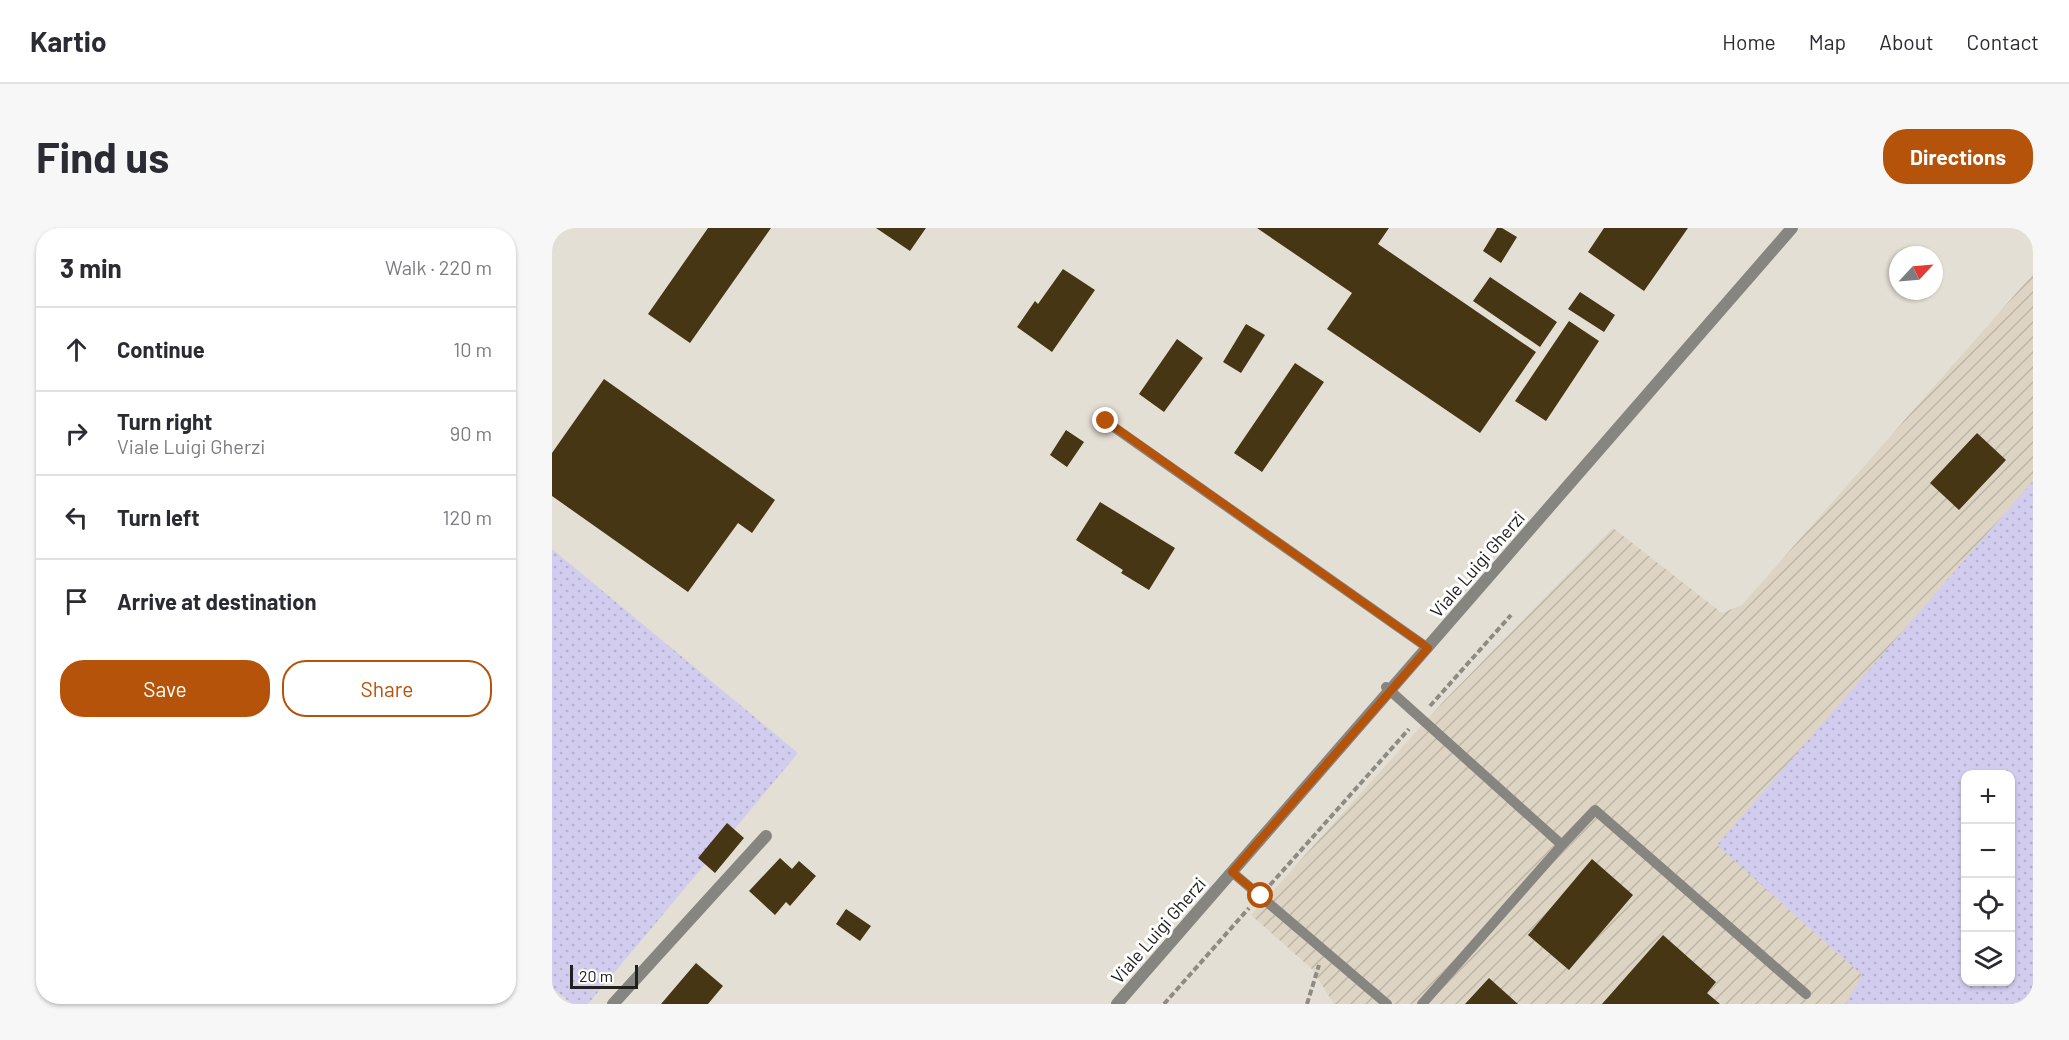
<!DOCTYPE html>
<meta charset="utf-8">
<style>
body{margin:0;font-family:Barlow,sans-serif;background:#f7f7f7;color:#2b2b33}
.controls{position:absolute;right:18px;bottom:18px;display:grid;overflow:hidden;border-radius:12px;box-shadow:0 2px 4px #0004}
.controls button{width:54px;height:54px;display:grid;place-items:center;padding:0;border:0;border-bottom:2px solid #e1e1e2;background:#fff;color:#2b2b33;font:30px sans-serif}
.compass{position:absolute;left:1337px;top:18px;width:54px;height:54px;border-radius:50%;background:#fff;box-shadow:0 2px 4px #0004;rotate:64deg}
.scale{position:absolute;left:18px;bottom:15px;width:68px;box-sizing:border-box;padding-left:6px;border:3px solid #22201c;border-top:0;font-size:16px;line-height:21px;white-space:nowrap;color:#22201c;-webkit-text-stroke:4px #fff;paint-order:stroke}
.stop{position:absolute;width:18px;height:18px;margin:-14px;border:4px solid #b45309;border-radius:50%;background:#fff}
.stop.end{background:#b45309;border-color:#fff;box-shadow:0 2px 6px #0008}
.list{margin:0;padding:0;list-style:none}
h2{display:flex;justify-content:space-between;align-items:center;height:78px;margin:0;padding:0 24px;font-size:26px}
h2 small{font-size:20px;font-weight:400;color:#7c7c81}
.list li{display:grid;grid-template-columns:39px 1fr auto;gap:18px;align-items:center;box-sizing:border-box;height:84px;padding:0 24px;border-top:2px solid #e1e1e2}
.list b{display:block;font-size:22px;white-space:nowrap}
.list p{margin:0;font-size:20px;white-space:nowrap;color:#7c7c81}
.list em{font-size:20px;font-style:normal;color:#7c7c81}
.actions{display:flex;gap:12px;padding:18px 24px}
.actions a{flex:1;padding:14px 0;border:2px solid #b45309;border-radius:24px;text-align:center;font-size:21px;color:#b45309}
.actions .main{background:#b45309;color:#fff}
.icon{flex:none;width:33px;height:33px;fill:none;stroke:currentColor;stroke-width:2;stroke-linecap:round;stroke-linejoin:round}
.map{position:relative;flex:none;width:1481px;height:776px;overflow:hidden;border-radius:24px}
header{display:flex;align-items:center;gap:36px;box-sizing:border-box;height:84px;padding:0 30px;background:#fff;border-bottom:2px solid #e1e1e2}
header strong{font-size:28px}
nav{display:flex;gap:33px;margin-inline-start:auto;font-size:21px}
.intro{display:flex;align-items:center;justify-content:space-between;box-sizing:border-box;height:144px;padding:0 36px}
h1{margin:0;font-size:42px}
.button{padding:15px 27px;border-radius:24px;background:#b45309;color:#fff;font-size:21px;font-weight:700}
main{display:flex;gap:36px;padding:0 36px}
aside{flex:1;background:#fff;border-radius:24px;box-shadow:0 2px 4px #0004}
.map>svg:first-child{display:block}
</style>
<header>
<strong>Kartio</strong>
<nav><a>Home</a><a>Map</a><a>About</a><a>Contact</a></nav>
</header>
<div class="intro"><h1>Find us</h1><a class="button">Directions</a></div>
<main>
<aside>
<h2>3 min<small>Walk · 220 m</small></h2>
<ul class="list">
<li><svg class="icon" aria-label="ahead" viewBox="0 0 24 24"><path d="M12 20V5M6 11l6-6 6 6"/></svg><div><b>Continue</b></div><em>10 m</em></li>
<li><svg class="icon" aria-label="right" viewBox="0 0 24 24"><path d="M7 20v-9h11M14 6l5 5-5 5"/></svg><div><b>Turn right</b><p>Viale Luigi Gherzi</p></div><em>90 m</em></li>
<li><svg class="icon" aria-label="left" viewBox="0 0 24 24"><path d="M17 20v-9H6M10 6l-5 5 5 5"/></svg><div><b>Turn left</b></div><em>120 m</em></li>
<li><svg class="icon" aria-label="arrive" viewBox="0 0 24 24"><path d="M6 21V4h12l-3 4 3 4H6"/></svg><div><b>Arrive at destination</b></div></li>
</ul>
<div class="actions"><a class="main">Save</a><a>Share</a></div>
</aside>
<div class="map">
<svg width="1481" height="776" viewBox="0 0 1481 776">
<defs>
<pattern id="industrial-furrows" width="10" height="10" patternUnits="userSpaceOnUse" patternTransform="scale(1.5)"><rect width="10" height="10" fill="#ddd4c3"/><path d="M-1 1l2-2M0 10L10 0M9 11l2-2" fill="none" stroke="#bdb6a7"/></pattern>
<pattern id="grass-dots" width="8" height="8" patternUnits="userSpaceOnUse" patternTransform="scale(1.5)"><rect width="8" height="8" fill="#d2ccef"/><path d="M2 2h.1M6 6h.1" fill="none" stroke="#b4afcc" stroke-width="1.8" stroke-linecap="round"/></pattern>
</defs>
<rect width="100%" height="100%" fill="#e4dfd4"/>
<path fill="url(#industrial-furrows)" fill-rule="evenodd" d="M1481 46V776H782L760 741 699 687 891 474 1061 300 1170 385 1190 377ZM1414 546H1458V754H1414Z"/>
<path fill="url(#grass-dots)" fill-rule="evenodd" d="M1481 253V776H1294L1310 747 1165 617ZM1414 546H1458V754H1414Z
M0 321 246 525 36 776H20L0 760Z"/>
<path fill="#463613" d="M156 0H219L138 115 96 86Z
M324 0H374L358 23Z
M705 0H837L826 16 984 124 928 205 775 101 800 65Z
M945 0H950L965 9 949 35 931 23Z
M1052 0H1136L1092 63 1036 24Z
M511 41 543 62 500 124 465 99 483 73 486 76Z
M938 49 1005 94 988 119 921 73Z
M1028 64 1063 87 1052 104 1016 81Z
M1017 93 1047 113 994 193 963 173Z
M694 96 713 107 689 145 671 134Z
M625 111 651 130 612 184 587 166Z
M743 135 772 154 710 244 682 225Z
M52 151 223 272 200 305 186 295 136 364 0 268V225Z
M514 202 532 214 515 239 498 227Z
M1425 205 1454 232 1407 282 1378 255Z
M548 274 623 320 597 362 569 345 571 342 524 312Z
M175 595 192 610 163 645 146 630Z
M228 630 240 641 247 633 264 648 238 678 234 674 223 687 197 663Z
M1040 631 1081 667 1017 742 976 707Z
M294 681 319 698 308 713 284 696Z
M1111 707 1164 754 1155 765 1168 776H1050Z
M144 735 171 758 156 776H109Z
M937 750 966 776H913Z"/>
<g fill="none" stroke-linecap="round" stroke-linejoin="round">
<path stroke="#8f8b83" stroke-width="4" stroke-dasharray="6 3" stroke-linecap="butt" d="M878 478 959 387
M718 657 857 501
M612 776 697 680
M755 776 767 737"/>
<path stroke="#878580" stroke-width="10" d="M553 193 876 420
M834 459 1010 617 1043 582 1254 766
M680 644 835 776
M870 776 1010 617"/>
<path stroke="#878580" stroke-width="12" d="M61 776 214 608
M565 776 1240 0"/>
</g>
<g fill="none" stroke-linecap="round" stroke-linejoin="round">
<path stroke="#b45309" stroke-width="8" d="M554 193 876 420 680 644 709 668"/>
</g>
<g text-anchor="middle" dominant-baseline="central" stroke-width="6" stroke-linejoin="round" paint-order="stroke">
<g font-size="18" fill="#22201c" stroke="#fff">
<text transform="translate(925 336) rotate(-49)">Viale Luigi Gherzi</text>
<text transform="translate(606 702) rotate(-49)">Viale Luigi Gherzi</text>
</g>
</g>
</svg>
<div class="controls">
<button>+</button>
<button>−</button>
<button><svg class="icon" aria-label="locate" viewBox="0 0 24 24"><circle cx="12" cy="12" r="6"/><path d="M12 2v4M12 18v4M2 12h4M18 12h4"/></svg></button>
<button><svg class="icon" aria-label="layers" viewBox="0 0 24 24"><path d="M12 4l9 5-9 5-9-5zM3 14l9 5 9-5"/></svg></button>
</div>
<svg class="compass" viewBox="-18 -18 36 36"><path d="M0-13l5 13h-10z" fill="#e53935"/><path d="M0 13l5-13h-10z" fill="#7c7c81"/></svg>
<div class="scale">20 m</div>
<div class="stop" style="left:709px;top:668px"></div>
<div class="stop end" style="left:554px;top:193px"></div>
</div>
</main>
